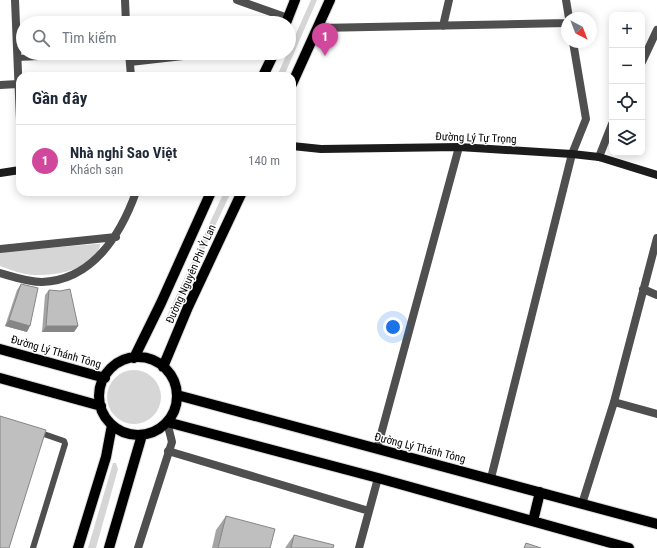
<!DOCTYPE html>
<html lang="vi">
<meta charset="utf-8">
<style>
body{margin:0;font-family:"Roboto Condensed",sans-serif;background:#f6f6f7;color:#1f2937}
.controls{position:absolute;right:12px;top:12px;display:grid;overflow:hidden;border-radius:8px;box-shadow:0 2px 10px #0003}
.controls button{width:36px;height:36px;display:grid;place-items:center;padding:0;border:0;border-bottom:1px solid #e0e1e3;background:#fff;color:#1f2937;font:20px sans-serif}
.compass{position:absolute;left:561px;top:12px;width:36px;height:36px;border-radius:50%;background:#fff;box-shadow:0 2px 10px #0003;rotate:138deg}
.you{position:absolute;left:393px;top:327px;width:14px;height:14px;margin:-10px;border:3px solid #fff;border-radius:50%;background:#1a73e8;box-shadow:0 0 0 6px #1a73e833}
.badge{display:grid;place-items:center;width:26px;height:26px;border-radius:50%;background:#000;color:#fff;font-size:13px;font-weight:700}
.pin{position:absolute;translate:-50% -33px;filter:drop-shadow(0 1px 2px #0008)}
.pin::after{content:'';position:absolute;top:21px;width:14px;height:12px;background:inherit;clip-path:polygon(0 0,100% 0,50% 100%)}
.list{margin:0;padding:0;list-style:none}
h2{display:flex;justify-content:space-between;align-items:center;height:52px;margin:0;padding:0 16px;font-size:17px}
h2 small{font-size:13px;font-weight:400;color:#747a83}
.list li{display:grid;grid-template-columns:26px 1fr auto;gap:12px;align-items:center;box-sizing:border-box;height:72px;padding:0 16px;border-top:1px solid #e0e1e3}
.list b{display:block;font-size:15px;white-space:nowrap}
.list p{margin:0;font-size:13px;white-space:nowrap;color:#747a83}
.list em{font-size:13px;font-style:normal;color:#747a83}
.icon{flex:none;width:22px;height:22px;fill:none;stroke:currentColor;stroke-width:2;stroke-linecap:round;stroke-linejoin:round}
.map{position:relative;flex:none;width:657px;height:548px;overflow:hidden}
.search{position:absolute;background:#fff;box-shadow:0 2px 10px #0003;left:16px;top:16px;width:280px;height:44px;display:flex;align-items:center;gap:10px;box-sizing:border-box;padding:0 14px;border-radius:22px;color:#747a83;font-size:15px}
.panel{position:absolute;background:#fff;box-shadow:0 2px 10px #0003;left:16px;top:72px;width:280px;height:124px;border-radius:12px}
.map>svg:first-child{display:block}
</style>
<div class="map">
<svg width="657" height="548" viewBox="0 0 657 548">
<rect width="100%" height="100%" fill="#fff"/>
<path fill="#d6d6d6" d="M311 0H317L284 76H277Z
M224 192H231L172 318 167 316Z
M95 244H100V246C93 270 55 276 33 275 21 274 11 270 0 266V252Z
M107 397a27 27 0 1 1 54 0a27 27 0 1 1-54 0Z
M113 463H116L118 469 96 548H88Z"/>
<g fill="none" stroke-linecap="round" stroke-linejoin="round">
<defs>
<path id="primary" d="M286 23 295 0
M263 76 274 53
M292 84 330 0
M0 349 105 378
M99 396a39 39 0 1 1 78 0a39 39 0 1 1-78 0Z
M134 358 161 303 211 192
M163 367 188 307 242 192
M0 378 101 406
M177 395 657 524
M167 422 378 478 629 548
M533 521 540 492
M78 548 106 457 112 425
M109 548 142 435"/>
</defs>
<use href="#primary" stroke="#dbdbdb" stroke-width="12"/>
<path stroke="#4f4f4f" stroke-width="6" d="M17 58 129 53
M130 63 192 56
M33 548 65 444 64 441 38 432"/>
<path stroke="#4f4f4f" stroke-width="8" d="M15 0 20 120
M125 0 126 23
M237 0 288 18
M566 0 569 18
M443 26 449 0
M318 28 567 23
M129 53 131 76
M642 62 657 30
M0 85 18 84
M599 157 612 124
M0 249 116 237
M0 273C14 277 28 282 42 282 93 280 121 234 136 192
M643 289 657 295
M614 402 657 414
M377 449 459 147
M168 451 369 511
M491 478 572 154 586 119 573 42
M582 504 614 402 657 238
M138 548 172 442 167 422
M359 548 378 478"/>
<path stroke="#1c1c1c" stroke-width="8" d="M292 146 321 149 459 147 572 154 599 157 657 175
M0 173 20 170"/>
<use href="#primary" stroke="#000" stroke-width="10"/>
</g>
<path fill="#a4a4a4" d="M21 284 27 332 5 326 17 290Z
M49 290 78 326 74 332H42L45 295Z
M226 516 270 548H212L216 530Z
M294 535 333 548H285Z"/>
<path fill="#868686" d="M9 320 30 326 27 332 5 326Z
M46 326H78L74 332H42Z"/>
<path fill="#bfbfbf" stroke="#868686" d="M21 284 38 288 30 326 9 320Z
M70 289 78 326H46L49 290 60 291Z
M0 416 46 430 9 548H0Z
M226 516 275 529 270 548H218Z
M294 535 334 545 333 548H291Z
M526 543 541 548H524Z"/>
<g text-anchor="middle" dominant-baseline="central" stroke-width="3" stroke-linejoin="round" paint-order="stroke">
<g font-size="11" fill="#000" stroke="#fff">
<text transform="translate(476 138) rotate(2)">Đường Lý Tự Trọng</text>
<text transform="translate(191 274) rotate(-66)">Đường Nguyên Phi Ỷ Lan</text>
<text transform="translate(56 352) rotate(16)">Đường Lý Thánh Tông</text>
<text transform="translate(420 448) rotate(14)">Đường Lý Thánh Tông</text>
</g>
</g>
</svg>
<div class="controls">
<button>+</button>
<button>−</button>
<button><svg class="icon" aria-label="locate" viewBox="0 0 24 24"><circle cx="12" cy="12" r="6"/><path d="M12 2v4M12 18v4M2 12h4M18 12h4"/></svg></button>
<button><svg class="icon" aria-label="layers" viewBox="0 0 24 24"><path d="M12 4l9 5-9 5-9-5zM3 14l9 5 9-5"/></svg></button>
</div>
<svg class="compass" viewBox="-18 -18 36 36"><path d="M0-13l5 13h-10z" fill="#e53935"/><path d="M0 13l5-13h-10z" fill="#747a83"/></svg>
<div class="you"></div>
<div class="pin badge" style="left:325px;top:56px;background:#d1479c">1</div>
<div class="search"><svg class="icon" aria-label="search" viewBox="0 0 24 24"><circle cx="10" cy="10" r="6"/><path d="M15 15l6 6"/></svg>Tìm kiếm</div>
<section class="panel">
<h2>Gần đây<small></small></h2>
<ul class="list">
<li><span class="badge" style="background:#d1479c">1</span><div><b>Nhà nghỉ Sao Việt</b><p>Khách sạn</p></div><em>140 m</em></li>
</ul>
</section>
</div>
